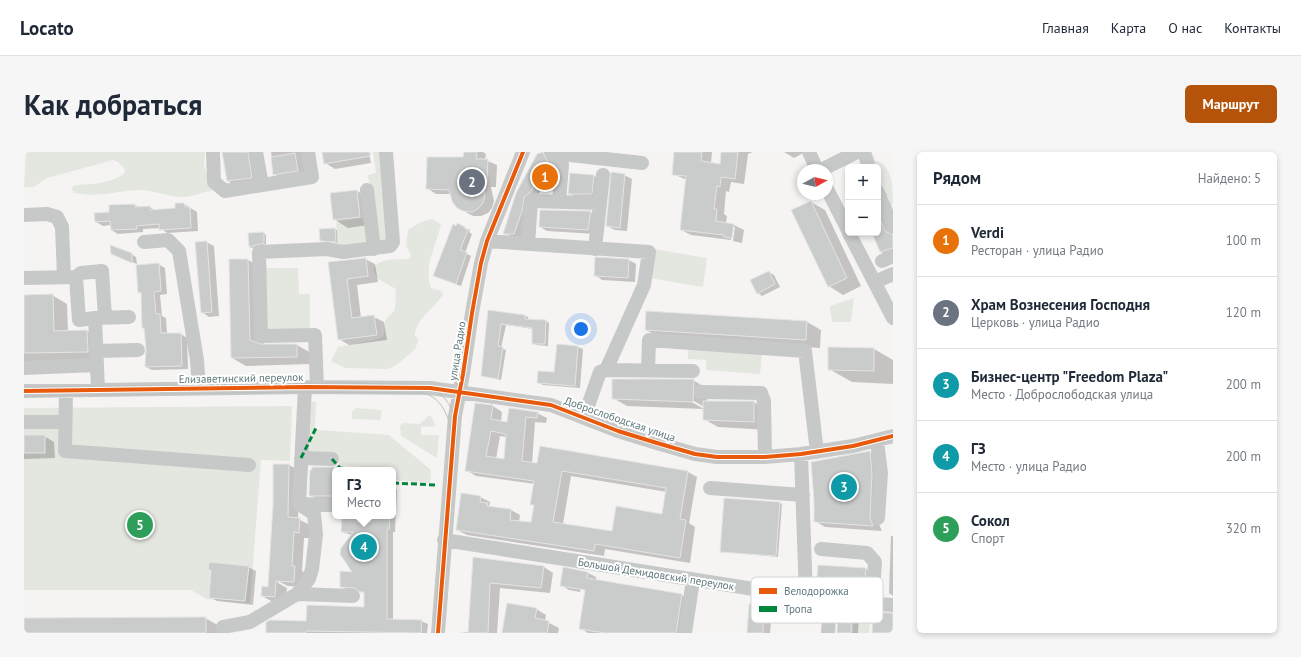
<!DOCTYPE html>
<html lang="ru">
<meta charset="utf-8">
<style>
body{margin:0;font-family:"PT Sans",sans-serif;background:#f6f6f7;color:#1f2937}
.controls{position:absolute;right:12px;top:12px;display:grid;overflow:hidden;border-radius:6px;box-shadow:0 2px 6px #0003}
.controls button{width:36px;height:36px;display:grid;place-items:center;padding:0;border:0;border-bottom:1px solid #e0e1e3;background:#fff;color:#1f2937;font:20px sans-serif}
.compass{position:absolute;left:773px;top:12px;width:36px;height:36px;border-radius:50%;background:#fff;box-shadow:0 2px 6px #0003;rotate:82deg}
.you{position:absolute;left:557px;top:177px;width:14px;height:14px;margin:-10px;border:3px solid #fff;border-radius:50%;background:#1a73e8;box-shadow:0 0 0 6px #1a73e833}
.badge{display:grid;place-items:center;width:26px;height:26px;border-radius:50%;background:#b45309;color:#fff;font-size:13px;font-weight:700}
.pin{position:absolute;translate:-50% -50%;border:2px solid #fff;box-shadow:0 1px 4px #0006}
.popup{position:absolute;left:308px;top:315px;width:64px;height:52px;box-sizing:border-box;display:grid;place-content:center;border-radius:6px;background:#fff;filter:drop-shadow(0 1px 3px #0005);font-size:13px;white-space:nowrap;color:#747a83}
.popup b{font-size:15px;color:#1f2937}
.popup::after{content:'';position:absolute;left:50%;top:100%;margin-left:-8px;border:8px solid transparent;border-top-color:#fff}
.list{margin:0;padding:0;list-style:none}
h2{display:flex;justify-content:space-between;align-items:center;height:52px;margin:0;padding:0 16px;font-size:17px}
h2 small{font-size:13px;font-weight:400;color:#747a83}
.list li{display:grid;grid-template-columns:26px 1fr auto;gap:12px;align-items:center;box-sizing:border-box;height:72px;padding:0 16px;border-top:1px solid #e0e1e3}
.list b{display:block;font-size:15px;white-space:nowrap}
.list p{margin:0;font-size:13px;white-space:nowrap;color:#747a83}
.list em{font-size:13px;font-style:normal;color:#747a83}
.map{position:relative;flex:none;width:869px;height:481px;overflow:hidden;border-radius:6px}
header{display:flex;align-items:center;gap:24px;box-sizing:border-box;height:56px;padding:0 20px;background:#fff;border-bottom:1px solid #e0e1e3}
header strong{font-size:19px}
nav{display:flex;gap:22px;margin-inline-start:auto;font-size:14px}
.intro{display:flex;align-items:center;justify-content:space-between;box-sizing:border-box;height:96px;padding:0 24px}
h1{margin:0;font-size:28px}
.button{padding:10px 18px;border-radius:6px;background:#b45309;color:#fff;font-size:14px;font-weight:700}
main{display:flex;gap:24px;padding:0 24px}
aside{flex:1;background:#fff;border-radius:6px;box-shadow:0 2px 6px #0003}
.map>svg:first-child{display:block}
</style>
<header>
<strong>Locato</strong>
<nav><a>Главная</a><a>Карта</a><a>О нас</a><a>Контакты</a></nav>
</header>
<div class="intro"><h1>Как добраться</h1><a class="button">Маршрут</a></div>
<main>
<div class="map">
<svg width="869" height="481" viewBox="0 0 869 481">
<rect width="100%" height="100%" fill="#f5f4f3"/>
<path fill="#e4e6e0" d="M2 0H181L180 13 188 39C177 40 169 45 158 45 144 45 129 38 115 38 92 39 74 46 50 41L47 36 51 33C69 32 84 32 100 22L101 17 94 10 89 8 23 26 10 35H0Z
M349 0H358L364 89H353L344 23 352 21Z
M849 8C869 11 869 35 869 53L866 54 854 27V15H850Z
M340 66 343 93 316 97 312 70Z
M408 67 417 72C413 93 399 113 407 136L417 139 419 143C411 155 391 168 391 184L395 187 391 197 374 212 364 217 321 216 307 209 314 195 350 188 360 184 361 168 371 158 372 137 354 127 349 118C353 105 373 108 385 107L387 103 382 94 384 78 397 70Z
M630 97 683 106 679 135 625 126Z
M239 116H274L275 142H286V179L240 180Z
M830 146 827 170H808L806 154Z
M664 196 738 201 736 222 682 218V208L664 207Z
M282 250H292L291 276 294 278 365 283 407 318 406 331 369 328V318L316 313 311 305 282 302Z
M268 254 266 309 237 308 226 451 182 447 167 438H0V256Z
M331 256 358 258 356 268 328 267V260Z
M406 263 412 274 397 275V283H415L413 306 377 284 376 274 379 271 395 272Z
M830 458 847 459 845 481H829Z"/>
<path fill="#0003" fill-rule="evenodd" d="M199 0H235L238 31 214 35 204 29Z
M247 0H280L284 24 260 28 250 22Z
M299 0H345L347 11 311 17 301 11Z
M441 0H459L462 2 461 8 473 13 472 35H467L470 49 468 56 464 61 457 64H449L434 56 427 42H412L403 36 440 6Z
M651 0H688L687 11 697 13 698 0H729L724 2 720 32 707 30 705 40 702 39 700 62 703 64 702 71 710 73 720 78 718 91 709 89 711 75H709L707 88 667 83 657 78 663 28 649 22Z
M760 0H781L770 6Z
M519 1 526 5 536 21 535 33H526L522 30 513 45 498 86 488 85 481 81Z
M547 22 570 24 578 28 576 46 553 45 545 41Z
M600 23 608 27 603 79 591 78 583 74Z
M854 31 857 33 863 43 860 48 869 73V107L857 100 849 81H854Z
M333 39 347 47 350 72 324 76 310 67Z
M787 50 801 58 837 134 819 143 805 134Z
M160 52 173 60 174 79 143 81 136 76 119 77V80L94 82 87 78V73L79 74 72 70 86 61 111 53 116 56 126 55 132 59 152 57Z
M566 60 574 65 572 82 523 79 516 75Z
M434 73 446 78 445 80 448 82 441 101 447 104 437 134 410 124Z
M311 77 313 78 314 91 297 88 296 78Z
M240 81 242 83V92L227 96 226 95Z
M182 90 190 94 195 164 185 165 178 160Z
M107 102 112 105 113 112 93 104Z
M341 107 351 112 354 130 333 133 337 166 350 165 360 170 363 188 325 193 315 187 305 111Z
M206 108H224L238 116 240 193H273L287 201V212L222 214 208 206Z
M605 108 612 112 611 130 578 128 571 123Z
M134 112 141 116 143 142 136 143 138 164 142 166 143 182H157L163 186 164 217 128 218 122 215 123 197 118 142 115 140Z
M745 120 750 123 756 135 738 144 734 141Z
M28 143 43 152 44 180 63 179 77 188 78 207 0 210V144Z
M465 159 501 164 504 165V168L522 169 525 171 524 194 512 193 509 191V177L482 173 477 196 482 198 477 228 458 224Z
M783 170 797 178 796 196 637 186 622 178Z
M534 193 554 195 559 197 556 236 519 233 514 230 531 221Z
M805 196 850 197 869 208V232L828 230 805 217Z
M669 228 684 237 683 250H730L744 259V278L694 275 680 267V255L665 246 664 248 680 257 603 254 589 246Z
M452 252 469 254 478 260 477 270 484 271 513 261 523 266 522 271 511 270 508 312 664 320 673 325 665 371 671 375 666 411 581 397 580 404 443 383 433 378 456 345 466 350 465 354 469 356 487 358 496 363 495 370 508 372 511 354 508 352 511 332 452 324 442 318ZM476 284 483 285 481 308 472 307ZM547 324 643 340 639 363 589 380 539 372Z
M0 284H20L30 290 31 306 0 307Z
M846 300 855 306V372L858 379 801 375 791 369Z
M250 313H265L276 319 274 367 286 373V386H280L278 419 281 421 280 435 264 434 254 429V431L263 436 261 451 249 450 238 444 244 436 250 352Z
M309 316 313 318H311V347H293L286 343Z
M369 336 373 338 371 380H369V468L397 469 404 472 403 481H277L283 470 341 456V441L337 439 323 438 317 434 330 421 328 383 318 380 319 364H369Z
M756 351 758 352 754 405 697 400Z
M867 384H869V444L865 441Z
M450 406 520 415 529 421 526 441 476 436 473 481H436L445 480Z
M224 415 232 419 229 453 193 449 186 445 188 419 185 417Z
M540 417 564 421 572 425V429L658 443 666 448 661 481H564L556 476 563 434 557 433 556 440 545 438 537 433Z
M842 417 847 420 845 441 798 438 793 435Z
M726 453 740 454 748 458 746 481H724Z
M512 457 522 463 521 469 535 476 534 481H479Z
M828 460 835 464 834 481H813Z
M181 466 201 477V481H0V467Z"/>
<path fill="#cacccc" stroke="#e4e4e3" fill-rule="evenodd" d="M198 0H224L228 26 203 29Z
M298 0H346V4L300 12Z
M440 0H453L452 7H464L463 31 458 30 461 43 459 51 455 56 448 60 439 59 433 56 428 49 425 38 402 37 403 5H439Z
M519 0 521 5 529 16 528 29H517L518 20 506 41 500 45 498 59 490 82H479L492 41 513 2Z
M650 0H678L677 9 696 12 697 0H714L711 27 697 25 696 35 693 34 690 57H693L692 69 710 72 708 86 700 85V83L656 78 662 24 648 23Z
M271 1 274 19 249 23 247 5Z
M587 20 601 22 596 76 582 74Z
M546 21 570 23 568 42H544Z
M333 38 336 65 309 68 306 41Z
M787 49 823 126 804 135 767 58Z
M151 51H160L161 55H166L167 76 135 78V72L112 74 113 77 87 78 86 69 71 70 70 61 85 60V53L111 52V55L126 54V58L151 56Z
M516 58 567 59 564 78 515 75Z
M854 62 861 79 869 83V96L856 100 848 81H854Z
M433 71 441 75V77L444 78 436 98 443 100 432 132 409 124 429 72 432 74Z
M311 76 312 90 296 89 295 77Z
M240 80V91L225 95 224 81Z
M183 89 188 160 177 161 171 90Z
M86 93 108 101V111L87 102Z
M571 105 605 107 604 126 570 124Z
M342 106 344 124 323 127 328 166 350 163 353 183 314 188 304 110Z
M205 107H224L226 188 237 192H273V205L207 206Z
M135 111 137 139 130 140 132 162H136L137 181H157L158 214 121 215 122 197 120 176H118L117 140 114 141 112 113Z
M745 119 751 132 733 142 726 128Z
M29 142 30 179 63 178 64 200 0 201V143Z
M464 158 501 163V167L522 168 521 192H508V176L477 172 474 194 479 195 474 227 457 224Z
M622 159 783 169 782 188 621 178Z
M533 192 554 194 551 234 513 231 514 219 530 220Z
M804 195 850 196V219L804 218Z
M588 227H670L669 250 588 247Z
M679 249H730V270L679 268Z
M451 251 469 253 467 267 483 270 485 256 514 260 513 266 502 265 498 309 513 311 516 294 664 319 656 367 662 368 656 406 571 392 570 399 432 378 437 341 457 344 456 350 464 351 463 354 487 357 486 368 507 370 510 353H506L510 329 441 319ZM467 279 482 282 480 307 462 304ZM538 319 642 336 638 362 592 354 588 379 529 370Z
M0 283H21V301H0Z
M846 299 848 321 846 366 849 374 790 370V348L787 310Z
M249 312H265L264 365 276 366 275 381 270 380 268 414H271L270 430 252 429 251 445 237 444 238 434 244 435 249 352Z
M288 315H310L311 343 309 344H285L286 318H288Z
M700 346 756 350 752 404 696 400Z
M318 364H366L365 377H363V467L398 468 397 481 282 479V481H242V470L246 468 282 469 283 453 340 455V440H336L330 436 316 435V419L328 420 316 402 317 396 329 380H317Z
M449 405 520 414 517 436 466 431 464 481H444Z
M185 410 225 414 221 449 185 446 187 418H184Z
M794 413 842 416 840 439 792 436Z
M539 415 564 420 563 426 658 442 652 481H581L555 477 561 438 536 434Z
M483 451 513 456 511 466 525 469 523 481H478Z
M725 452 740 453 739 481H723Z
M814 458 828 459 827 481H813Z
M849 460 869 461V481H848Z
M182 465V481H0V466Z"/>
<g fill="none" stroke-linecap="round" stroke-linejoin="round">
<path stroke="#c7c9c9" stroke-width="14" d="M189 0 190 30 201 39 288 25 284 0
M232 0 238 33
M527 0 538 13 535 50
M785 0 793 18
M840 0 845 15
M528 1 618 11
M797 18 833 0
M803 37 824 78
M343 38 350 97
M854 41 869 75
M0 63 23 62 33 65 38 75 40 125
M825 81 869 166
M463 89 625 100 620 133 582 218 576 220 560 265
M120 90 144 88 155 99 173 208 175 236
M504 92 507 49 576 51
M571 97 579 23
M858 109 869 104
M52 125 57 121 78 119 81 166
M0 126 52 125 55 168 71 166 74 238
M851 130 869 122
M73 166 105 165
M72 199 114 198
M0 216 73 213
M582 218 669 219
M624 218 625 188 781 199 793 300
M293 235 291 183 237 184 235 100 303 97 319 100 366 94 369 90 362 0
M0 239 281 235 406 236 527 253 594 279 633 291 671 302 693 305H741L777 302 829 294 869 284
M42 239 41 299 225 313
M677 240 737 241 740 249 741 305
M0 270H41
M853 289 857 321 854 366
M777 302 782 445
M277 306 308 307
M686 336 779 343
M275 352 311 353
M420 388 806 449 869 453
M797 397 843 401 851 410 848 451
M273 442 329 444
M199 475 226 470 273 442 285 427 288 417 292 383 290 362 275 352 281 235
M414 481 431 264 439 222 448 161 457 111 463 89 499 0
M661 481 669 428
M804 481 806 449"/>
<path stroke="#bebfc0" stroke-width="1" d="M0 235 314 231 391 233C420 236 431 254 433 282L423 389 417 481
M0 244 275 240 398 241C416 244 424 262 427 278L410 481"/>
<path stroke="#00873e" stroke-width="3" stroke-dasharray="6 3" stroke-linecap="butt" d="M277 306 292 276
M308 307 316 316 344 318
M369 331 413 333"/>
<defs>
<path id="cycleway" d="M0 239 281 235 406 236 527 253 594 279 633 291 671 302 693 305H741L777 302 829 294 869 284
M414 481 431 264 439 222 448 161 457 111 463 89 499 0"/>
</defs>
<use href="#cycleway" stroke="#fff" stroke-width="6"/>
<use href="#cycleway" stroke="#e8590c" stroke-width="4"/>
</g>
<g text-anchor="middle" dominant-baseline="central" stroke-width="4" stroke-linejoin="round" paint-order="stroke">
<g font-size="11" fill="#5f787e" stroke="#fff">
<text transform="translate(433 199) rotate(-81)">улица Радио</text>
<text transform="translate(217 226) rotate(-1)">Елизаветинский переулок</text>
<text transform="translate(596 267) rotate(19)">Доброслободская улица</text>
<text transform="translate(632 422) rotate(9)">Большой Демидовский переулок</text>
</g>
</g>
<rect x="727" y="425" width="132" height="46" rx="6" fill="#fff" stroke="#cfd6d8" stroke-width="1"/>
<rect x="735" y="436" width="18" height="6" fill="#e8590c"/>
<rect x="735" y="454" width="18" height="6" fill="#00873e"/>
<g font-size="11" fill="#5f787e">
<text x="760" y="443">Велодорожка</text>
<text x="760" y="461">Тропа</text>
</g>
</svg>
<div class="controls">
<button>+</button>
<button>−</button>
</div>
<svg class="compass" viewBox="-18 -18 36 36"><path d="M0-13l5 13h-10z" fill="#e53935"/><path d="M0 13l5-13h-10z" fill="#747a83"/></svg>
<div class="you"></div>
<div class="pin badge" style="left:521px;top:25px;background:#e8710a">1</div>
<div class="pin badge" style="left:448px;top:30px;background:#6b7280">2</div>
<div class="pin badge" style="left:820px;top:335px;background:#0f9aa8">3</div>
<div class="pin badge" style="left:340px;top:395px;background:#0f9aa8">4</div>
<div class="popup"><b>ГЗ</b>Место</div>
<div class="pin badge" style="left:116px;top:373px;background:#2e9e5b">5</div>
</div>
<aside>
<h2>Рядом<small>Найдено: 5</small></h2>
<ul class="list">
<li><span class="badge" style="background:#e8710a">1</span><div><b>Verdi</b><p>Ресторан · улица Радио</p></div><em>100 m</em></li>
<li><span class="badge" style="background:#6b7280">2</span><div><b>Храм Вознесения Господня</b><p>Церковь · улица Радио</p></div><em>120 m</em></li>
<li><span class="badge" style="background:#0f9aa8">3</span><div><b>Бизнес-центр &quot;Freedom Plaza&quot;</b><p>Место · Доброслободская улица</p></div><em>200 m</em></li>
<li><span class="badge" style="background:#0f9aa8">4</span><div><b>ГЗ</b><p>Место · улица Радио</p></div><em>200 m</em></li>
<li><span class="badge" style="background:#2e9e5b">5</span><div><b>Сокол</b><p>Спорт</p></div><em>320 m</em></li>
</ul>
</aside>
</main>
